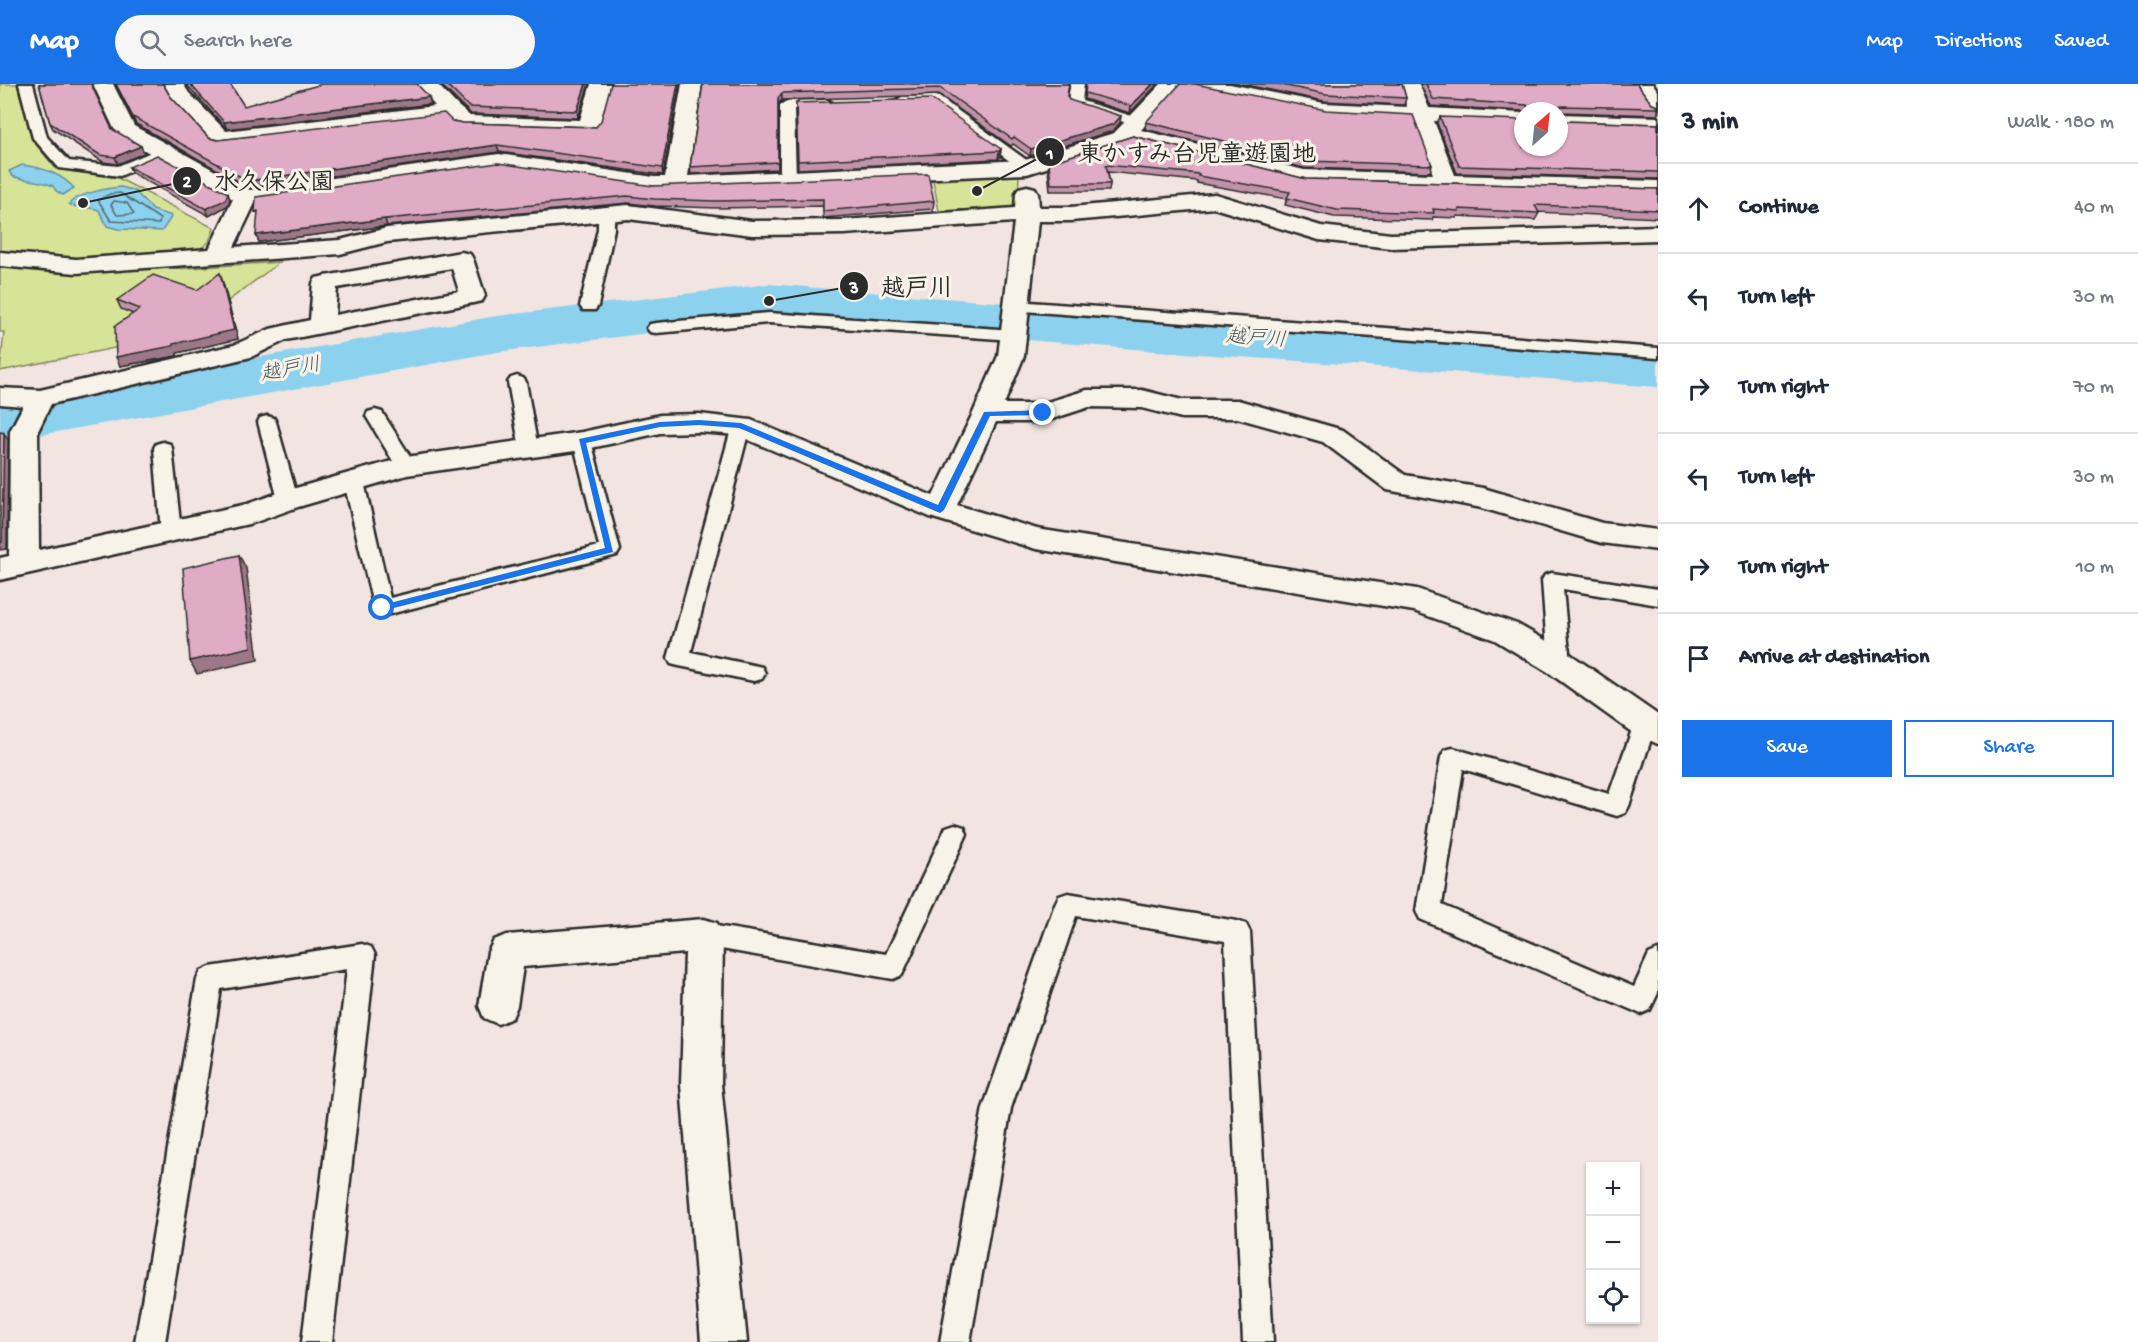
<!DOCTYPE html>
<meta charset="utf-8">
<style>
body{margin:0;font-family:"Gochi Hand","Klee One",sans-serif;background:#f6f6f7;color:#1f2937}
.controls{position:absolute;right:18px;bottom:18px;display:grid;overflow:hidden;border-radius:0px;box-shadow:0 2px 4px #0004}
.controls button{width:54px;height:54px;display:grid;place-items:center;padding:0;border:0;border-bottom:2px solid #e0e1e3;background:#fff;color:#1f2937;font:30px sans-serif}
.compass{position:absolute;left:1514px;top:18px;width:54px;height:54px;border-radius:50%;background:#fff;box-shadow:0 2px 4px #0004;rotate:27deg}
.stop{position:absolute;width:18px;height:18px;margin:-14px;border:4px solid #1a73e8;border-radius:50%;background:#fff}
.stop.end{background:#1a73e8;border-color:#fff;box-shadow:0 2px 6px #0008}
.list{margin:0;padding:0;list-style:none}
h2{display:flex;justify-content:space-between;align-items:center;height:78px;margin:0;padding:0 24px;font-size:26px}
h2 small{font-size:20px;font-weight:400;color:#747a83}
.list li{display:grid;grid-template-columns:39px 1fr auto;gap:18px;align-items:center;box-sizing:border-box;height:90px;padding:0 24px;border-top:2px solid #e0e1e3}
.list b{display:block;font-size:22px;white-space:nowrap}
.list em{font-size:20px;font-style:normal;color:#747a83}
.actions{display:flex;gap:12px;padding:18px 24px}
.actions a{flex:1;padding:14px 0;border:2px solid #1a73e8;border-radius:0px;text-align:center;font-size:21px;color:#1a73e8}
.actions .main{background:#1a73e8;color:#fff}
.icon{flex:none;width:33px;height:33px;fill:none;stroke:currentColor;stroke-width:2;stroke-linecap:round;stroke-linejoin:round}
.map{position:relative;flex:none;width:1658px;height:1258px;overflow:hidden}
header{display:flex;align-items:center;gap:36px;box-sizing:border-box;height:84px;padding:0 30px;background:#1a73e8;color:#fff}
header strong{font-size:28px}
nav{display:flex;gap:33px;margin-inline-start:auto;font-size:21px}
.search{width:420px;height:54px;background:#f6f6f7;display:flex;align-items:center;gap:15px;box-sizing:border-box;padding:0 21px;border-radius:33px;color:#747a83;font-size:22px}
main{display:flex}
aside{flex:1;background:#fff}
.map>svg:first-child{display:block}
</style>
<header>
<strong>Map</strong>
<div class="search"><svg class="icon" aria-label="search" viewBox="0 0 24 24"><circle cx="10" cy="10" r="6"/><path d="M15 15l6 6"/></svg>Search here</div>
<nav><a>Map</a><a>Directions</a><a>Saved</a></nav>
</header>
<main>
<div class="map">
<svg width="1658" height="1258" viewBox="0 0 1658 1258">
<rect width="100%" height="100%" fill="#f2e5e1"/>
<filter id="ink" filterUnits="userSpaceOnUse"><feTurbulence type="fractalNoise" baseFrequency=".0167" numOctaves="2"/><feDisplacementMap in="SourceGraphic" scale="12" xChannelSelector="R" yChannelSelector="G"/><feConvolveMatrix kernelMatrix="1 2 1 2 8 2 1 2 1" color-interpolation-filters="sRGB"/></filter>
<g filter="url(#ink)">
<path fill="#d7e497" stroke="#818861" stroke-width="1.5" d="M0 0H17L32 55 56 85 118 94 214 144 209 158 173 185 280 178 184 250 0 287 4 248H0Z
M1019 88 1018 123 939 127 932 91Z"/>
<path fill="#8cd1ed" stroke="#658f9f" stroke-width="1.5" d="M22 81C41 83 61 90 74 104L63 111 56 107 53 102C39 96 26 97 12 92L9 87Z
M121 103 135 107 153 126 172 132 162 147 118 145 107 142 99 126C88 122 77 125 69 120 76 110 108 104 121 103Z"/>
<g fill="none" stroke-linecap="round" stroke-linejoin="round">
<path stroke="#526d79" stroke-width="1.5" d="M120 109 160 135 159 140 111 137 98 116 110 110Z
M114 117 127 119 134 130 117 131 111 121Z"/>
<path fill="#8cd1ed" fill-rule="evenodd" d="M769 200 1157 231 1658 265V303L1157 267 769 234 497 268 29 353 0 351V311L29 313 497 232Z"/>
<defs>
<path id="service" d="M19 0H33L47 53 69 77 118 82 156 66 164 71 161 74 120 92 59 84 33 54Z
M1070 0H1084L1082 17 1142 35 1144 38 1137 42 1070 22 1068 19Z
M934 12 939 13 1032 80 1035 83 1032 86H1022L931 20 902 21 895 17 902 13Z
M827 16 834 20 832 23 794 25 796 94 788 99 783 97 780 94V21L787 17Z
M606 125 614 130V145L598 222 595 226H583L580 222 598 145V130Z
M1016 217 1658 264V274L1010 226 1007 222 1010 218Z
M769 229 1013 246 1019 247 1022 251 1019 255 1013 256 769 239 656 249 650 248 647 244 650 240 656 239Z
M517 292 523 294 526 298 538 365 536 369 529 371 522 369 520 365 508 298 511 294Z
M375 326 382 328 413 377 416 382 413 387 406 388 399 387 366 332 368 328Z
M267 332 274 334 276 338 298 416 295 421 288 423 281 421 278 416 258 338 260 334Z
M741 336 748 338 750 342 691 568 762 583 765 589 762 595 754 597 679 582 671 580 668 574 732 342 734 338Z
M582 351 589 353 591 357 620 466 617 471 382 532 375 529 344 398 347 393 354 391 361 393 364 398 390 514 599 462 573 357 575 353Z
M163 358 170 360 172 364 181 448 178 453 171 455 164 453 161 448 154 364 156 360Z
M1552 489 1658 505V521L1563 505 1570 579 1567 585 1559 587 1551 585 1548 579 1542 496 1545 491Z
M1645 631 1653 634 1656 640 1629 722 1625 729 1617 732 1463 685 1442 821 1634 903 1649 870 1658 866V909L1650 926 1641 930 1632 926 1420 835 1416 827 1441 673 1445 666 1453 664 1609 710 1634 640 1637 634Z
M955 740 964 743 967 750 902 891 893 895 704 862 695 859 691 851 695 843 704 840 886 870 946 743Z
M1068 809 1237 837 1246 840 1250 848 1273 1258H1243L1225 857 1076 832 1011 1024 970 1258H940L983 1024 1055 820 1059 812Z
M362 860 371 863 375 871 332 1258H302L347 885 221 905 165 1258H135L197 895 201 887 210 883Z"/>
<path id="minor" d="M93 0H113L134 42 250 106 499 70 654 93H665L682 0H702L688 92 1025 76 1114 49 1161 0H1182L1141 46 1304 86 1433 90 1412 36 1324 31 1198 6 1191 4 1188 0H1230L1324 19 1407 23 1399 0H1419L1429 24 1523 29V41L1434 37 1455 91 1658 97V111L1304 100 1132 57 1027 90 654 107 499 84 255 119 234 163 340 156 387 144 628 121 752 137 844 136 1015 124 1016 109 1019 104 1027 102 1035 104 1038 109 1039 123H1071L1215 110 1321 142 1391 150 1658 142V156L1391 164 1319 156 1214 124 1071 137H1038L1024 272 1004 320H1041L1087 306H1142L1182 316H1238L1343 346 1405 391 1483 404 1602 439 1658 446V466L1602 459 1482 424 1387 406 1323 358 1237 334H1182L1142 324 1089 323 1043 338H996L957 421 1037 445 1417 505 1517 540 1570 570 1658 631V660L1633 649 1548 588 1495 556 1414 527 1036 465 930 433 737 351 699 348 660 349 582 366 407 391 298 423 253 439 0 496V474L9 472 10 347 23 322 0 320V304L40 306 234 261 270 245 310 236 313 199 316 194 325 192 461 168 470 170 473 175 485 212 482 217 473 219 286 256 251 273 51 320 38 347 39 466 247 420 278 409 406 373 582 348 660 331 699 330 751 336 933 412 973 329 998 272 1014 138 844 150 752 151 628 135 387 158 340 170 76 189 0 182V168L76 175 209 165 233 115 117 51ZM452 184 459 207 335 231 337 204Z
M163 0H183L189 9 226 47 435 22 416 0H437L458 22 470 32 580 36 591 0H611L600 43 597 48 589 49 465 44 455 42 446 34 221 61 213 59 174 17Z
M1632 0H1653L1658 7V28L1651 26Z
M1559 30 1658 33V45L1559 42Z
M704 835 717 839 723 851 721 1000 747 1258H701L681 1000 685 869 523 883 517 922 512 934 498 940 484 934 479 922 488 868 494 856 507 851Z"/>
</defs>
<use href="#service" stroke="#2b2b2b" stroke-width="5"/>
<use href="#minor" stroke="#2b2b2b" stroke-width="5"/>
<use href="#service" fill="#f7f3e8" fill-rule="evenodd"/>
<use href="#minor" fill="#f7f3e8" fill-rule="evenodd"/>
</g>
<path fill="#c193a9" stroke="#2b2b2b" stroke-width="1.5" d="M39 0H92L112 45 144 69 118 80 103 78 53 45 50 39Z
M116 0H163L170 12 209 54 218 56 452 37 463 39 596 43 680 0 663 91 499 68 250 104 136 40Z
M186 0H230L244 22 431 20 227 45Z
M440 0H589L578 34 471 30Z
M703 0H1070L1067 13 1069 16 1120 39 1113 47 1030 72 1013 60 1011 62 939 11 782 16 778 21V85L691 90 690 83Z
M1086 0H1158L1130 29 1084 15Z
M1241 0H1402L1406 14 1404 21 1324 17Z
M1420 0H1637L1652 20 1658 22V31L1560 28V35L1562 37 1658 40V95L1457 89 1437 39 1440 33 1523 63 1559 27H1523L1431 22Z
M796 19 1001 65 1000 73 998 75 798 85Z
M1146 38 1432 81 1430 88 1304 84 1145 45Z
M1133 52 1306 95 1658 105V134L1538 128 1539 129 1535 136 1457 132V134L1433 133 1432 136 1334 133 1285 121 1287 115 1197 99V97L1108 88 1110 100 1109 107H1050L1048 86 1049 79Z
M129 83 230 116 227 122 209 132 132 89Z
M653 102 934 117 933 125 823 134V122L717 124 655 122 628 119 387 142 259 158 256 151Z
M223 199 238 255 177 269V272L120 282 133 230 121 225 117 216 197 206Z"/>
<path fill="#9d7889" stroke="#2b2b2b" stroke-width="1.5" d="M586 0H589L578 34 577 27Z
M678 0H680L663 91 662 84Z
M1153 0H1158L1130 29 1131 22Z
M782 9V16L778 21V85V14Z
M429 13 431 20 227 45 224 38Z
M1121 32 1120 39 1113 47 1030 72 1031 65Z
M497 61 499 68 250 104 248 97Z
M141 62 144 69 118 80 115 73Z
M1001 65 1000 73 998 75 999 67Z
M228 109 230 116 227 122 209 132 206 125Z
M385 135 387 142 259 158 256 151Z
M220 189 223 199 238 255 177 269V272L120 282 116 273Z
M4 349 8 356 7 465 0 466Z
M239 471 246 484 258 576 197 590 190 577Z"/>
<path fill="#e0abc4" stroke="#2b2b2b" stroke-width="1.5" d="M39 0H91L112 45 141 62 115 73 100 71 50 39Z
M116 0H163L170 12 209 54 218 56 444 29 452 37 463 39 596 43 601 37 611 0H678L662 84 497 61 248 97 133 33Z
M190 0H230L244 22 322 0H417L429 13 224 38Z
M446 0H586L577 27 469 23Z
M703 0H1069L1067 12 1069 16 1121 32 1114 40 1031 65 1014 53 1012 55 940 4 782 9 778 14V78L690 83Z
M1086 0H1153L1131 22 1085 9Z
M1180 0H1195L1326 26 1413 31 1432 81 1306 77 1146 38Z
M1277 0H1402L1406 14 1326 10Z
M1426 0H1637L1652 20 1658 22V24L1560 22V35L1562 37 1658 40V88L1459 82 1440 33 1523 36V63H1559V27H1528L1527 21 1433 15Z
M931 15 1001 65 999 67 798 77 796 19Z
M1133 52 1306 95 1658 105V126L1535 121 1539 129 1459 125V127L1433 125 1434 129 1337 126 1287 114 1290 108 1198 92 1199 90 1106 81 1110 100H1051L1049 79Z
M157 71 228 109 225 116 206 125 129 83Z
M498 79 653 102 928 90 934 117 823 127V115L716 117 654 115 627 112 385 135 256 151 258 127 255 128 256 113Z
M220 189 234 246 173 260V262L116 273 115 242 140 225 117 216 153 191 197 206Z
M0 348 4 349 2 458 0 459Z
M239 471 251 563 190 577 183 484Z"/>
</g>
<path fill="#1a73e8" d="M1043 326 1046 327V331L990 332 944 426 940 429 739 344 699 341 660 343 586 359 613 468 382 527 378 524 382 521 605 464 579 355 660 338 699 336 741 339 938 421 984 328Z"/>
<g text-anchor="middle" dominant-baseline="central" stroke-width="6" stroke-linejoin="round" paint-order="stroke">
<g font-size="20" font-style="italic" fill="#43545c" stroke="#f7f3e8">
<text transform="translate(1256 256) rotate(4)">越戸川</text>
<text transform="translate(291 287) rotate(-10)">越戸川</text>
</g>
</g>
<path fill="none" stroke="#2b2b2b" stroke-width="2" d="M977 107L1050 68M83 119L187 97M769 217L854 202"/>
<g fill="#2b2b2b" stroke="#f7f3e8" stroke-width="2">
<circle cx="977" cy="107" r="6"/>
<circle cx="83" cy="119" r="6"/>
<circle cx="769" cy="217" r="6"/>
<circle cx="1050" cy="68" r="15"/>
<circle cx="187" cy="97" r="15"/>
<circle cx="854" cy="202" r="15"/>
</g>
<g font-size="18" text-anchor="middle" font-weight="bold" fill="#fff">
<text x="1050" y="75">1</text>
<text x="187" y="103">2</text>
<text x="854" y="209">3</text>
</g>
<g font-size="24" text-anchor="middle" font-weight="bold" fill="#2b2b2b" stroke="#f7f3e8" stroke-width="6" stroke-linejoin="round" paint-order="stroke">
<text x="1197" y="77">東かすみ台児童遊園地</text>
<text x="274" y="105">水久保公園</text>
<text x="917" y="211">越戸川</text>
</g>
</svg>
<div class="controls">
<button>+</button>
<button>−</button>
<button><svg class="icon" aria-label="locate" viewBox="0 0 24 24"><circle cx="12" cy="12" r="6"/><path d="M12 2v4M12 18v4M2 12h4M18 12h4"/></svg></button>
</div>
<svg class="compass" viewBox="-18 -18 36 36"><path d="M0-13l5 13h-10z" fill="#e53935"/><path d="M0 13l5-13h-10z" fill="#747a83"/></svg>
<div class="stop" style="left:382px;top:524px"></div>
<div class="stop end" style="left:1043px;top:329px"></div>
</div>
<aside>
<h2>3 min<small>Walk · 180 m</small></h2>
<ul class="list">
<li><svg class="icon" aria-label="ahead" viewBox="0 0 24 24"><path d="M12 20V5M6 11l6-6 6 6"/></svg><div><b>Continue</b></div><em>40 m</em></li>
<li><svg class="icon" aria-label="left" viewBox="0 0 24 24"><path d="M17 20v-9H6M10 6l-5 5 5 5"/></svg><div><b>Turn left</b></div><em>30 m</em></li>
<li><svg class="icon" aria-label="right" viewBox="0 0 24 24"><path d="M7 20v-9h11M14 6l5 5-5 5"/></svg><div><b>Turn right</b></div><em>70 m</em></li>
<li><svg class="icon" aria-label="left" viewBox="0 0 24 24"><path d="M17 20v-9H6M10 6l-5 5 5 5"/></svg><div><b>Turn left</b></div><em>30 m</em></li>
<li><svg class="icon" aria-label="right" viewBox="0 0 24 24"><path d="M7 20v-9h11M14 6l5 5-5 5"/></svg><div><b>Turn right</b></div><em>10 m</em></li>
<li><svg class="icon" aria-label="arrive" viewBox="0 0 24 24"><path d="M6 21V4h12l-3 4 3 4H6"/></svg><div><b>Arrive at destination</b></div></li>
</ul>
<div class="actions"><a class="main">Save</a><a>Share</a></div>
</aside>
</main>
